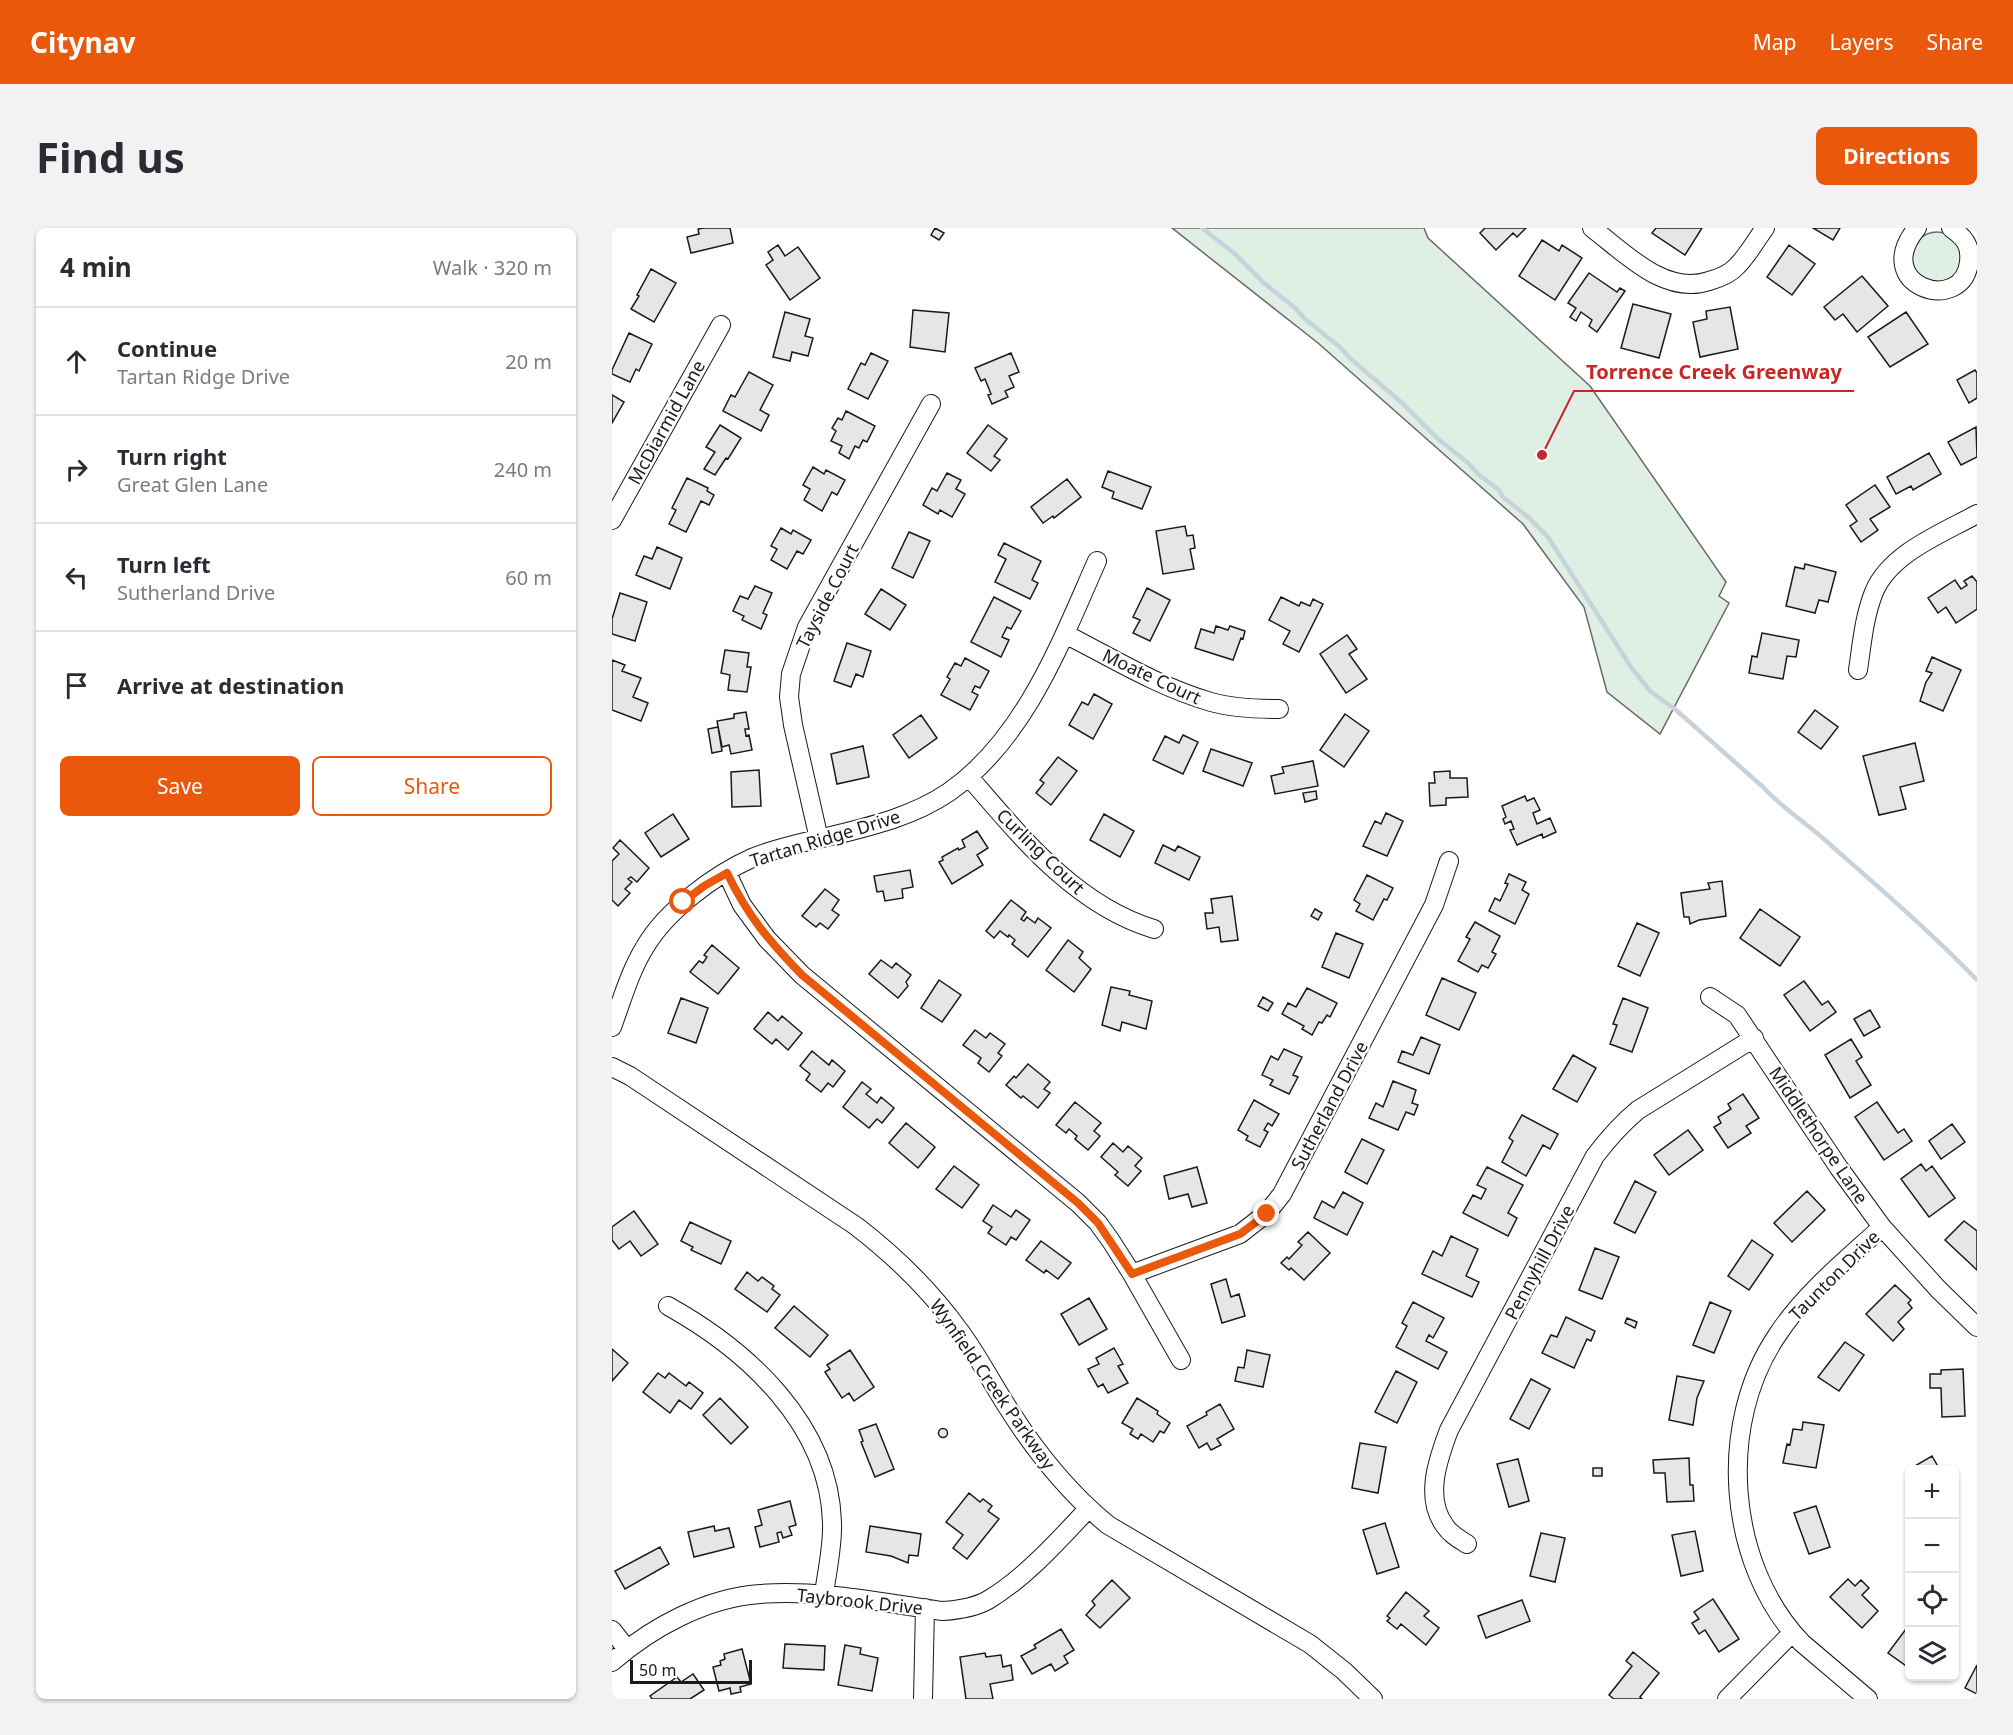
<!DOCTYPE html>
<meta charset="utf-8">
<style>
body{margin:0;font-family:"Noto Sans",sans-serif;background:#f2f2f3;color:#2b2b33}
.controls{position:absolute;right:18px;bottom:18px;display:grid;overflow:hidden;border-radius:9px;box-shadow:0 2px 4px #0004}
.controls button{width:54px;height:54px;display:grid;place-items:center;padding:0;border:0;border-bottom:2px solid #e1e1e2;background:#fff;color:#2b2b33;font:30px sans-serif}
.scale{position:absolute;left:18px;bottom:15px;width:122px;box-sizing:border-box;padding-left:6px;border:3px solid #1a1a1a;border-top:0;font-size:16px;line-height:21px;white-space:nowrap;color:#1a1a1a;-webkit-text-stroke:4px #fff;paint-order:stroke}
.stop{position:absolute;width:18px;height:18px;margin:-14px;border:4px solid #ea580c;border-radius:50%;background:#fff}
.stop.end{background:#ea580c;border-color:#fff;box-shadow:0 2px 6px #0008}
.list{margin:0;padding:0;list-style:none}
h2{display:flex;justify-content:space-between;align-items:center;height:78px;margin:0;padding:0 24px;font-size:26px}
h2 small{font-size:20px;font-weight:400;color:#7c7c81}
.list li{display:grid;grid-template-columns:39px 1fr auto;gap:18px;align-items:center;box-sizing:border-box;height:108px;padding:0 24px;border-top:2px solid #e1e1e2}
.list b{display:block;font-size:22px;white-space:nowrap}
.list p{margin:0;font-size:20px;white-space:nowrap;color:#7c7c81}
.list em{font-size:20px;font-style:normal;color:#7c7c81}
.actions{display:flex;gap:12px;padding:18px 24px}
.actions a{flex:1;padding:14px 0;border:2px solid #ea580c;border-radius:9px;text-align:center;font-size:21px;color:#ea580c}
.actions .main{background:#ea580c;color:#fff}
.icon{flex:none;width:33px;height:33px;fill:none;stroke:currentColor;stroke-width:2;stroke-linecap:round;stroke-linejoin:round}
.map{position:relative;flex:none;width:1365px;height:1471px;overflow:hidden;border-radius:9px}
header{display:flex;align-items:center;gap:36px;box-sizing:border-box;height:84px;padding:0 30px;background:#ea580c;color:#fff}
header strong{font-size:28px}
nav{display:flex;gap:33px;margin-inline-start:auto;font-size:21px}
.intro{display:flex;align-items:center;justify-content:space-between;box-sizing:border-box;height:144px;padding:0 36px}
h1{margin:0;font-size:42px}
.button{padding:15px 27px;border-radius:9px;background:#ea580c;color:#fff;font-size:21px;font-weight:700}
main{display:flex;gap:36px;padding:0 36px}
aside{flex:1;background:#fff;border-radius:9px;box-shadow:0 2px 4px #0004}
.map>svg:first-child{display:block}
</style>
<header>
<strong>Citynav</strong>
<nav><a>Map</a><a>Layers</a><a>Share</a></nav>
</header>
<div class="intro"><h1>Find us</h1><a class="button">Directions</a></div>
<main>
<aside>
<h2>4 min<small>Walk · 320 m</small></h2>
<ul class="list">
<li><svg class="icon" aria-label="ahead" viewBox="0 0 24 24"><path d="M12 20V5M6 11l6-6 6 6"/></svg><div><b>Continue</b><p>Tartan Ridge Drive</p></div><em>20 m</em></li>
<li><svg class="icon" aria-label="right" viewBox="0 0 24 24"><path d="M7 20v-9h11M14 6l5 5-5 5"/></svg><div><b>Turn right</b><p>Great Glen Lane</p></div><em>240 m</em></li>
<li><svg class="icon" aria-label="left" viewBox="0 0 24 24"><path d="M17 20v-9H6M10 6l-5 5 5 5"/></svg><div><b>Turn left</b><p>Sutherland Drive</p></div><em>60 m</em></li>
<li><svg class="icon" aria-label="arrive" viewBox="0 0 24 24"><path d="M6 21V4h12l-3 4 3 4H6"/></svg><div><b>Arrive at destination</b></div></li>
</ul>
<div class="actions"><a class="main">Save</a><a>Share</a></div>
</aside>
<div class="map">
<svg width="1365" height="1471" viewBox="0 0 1365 1471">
<rect width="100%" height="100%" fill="#fff"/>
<path fill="#e0efe3" stroke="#6a6a6a" stroke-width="1.5" d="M560 0H812L816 10 978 158 1114 354 1107 368 1117 375 1048 506 995 464 972 379 911 296 706 115Z
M1300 29a25 25 0 1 1 50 0a25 25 0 1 1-50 0Z"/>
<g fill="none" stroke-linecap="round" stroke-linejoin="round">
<path stroke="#c6d2dc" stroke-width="4.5" d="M590 0 622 25 652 55 683 80 693 91 729 120 739 131 790 175 825 210 856 235 866 246 887 262 891 269 917 290 936 309 1019 439 1038 463 1064 482 1151 559C1169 579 1193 594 1213 612 1265 658 1317 702 1365 752"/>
</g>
<path fill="#e6e6e6" stroke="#1a1a1a" stroke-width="1.5" d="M92 0H118L121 15 79 25 75 9 87 6 86 1Z
M323 0 332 5 327 12 319 7Z
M873 0H914L905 9 901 5 884 22 868 5Z
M1044 0H1090L1073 27 1040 5Z
M1201 0H1228L1221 12Z
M930 12 947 23 950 17 970 30 943 72 907 48Z
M166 17 173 28 186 19 208 50 178 72 154 37 161 32 156 24Z
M1177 17 1203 36 1180 67 1155 49Z
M39 41 64 55 42 94 19 81 27 68 25 67Z
M977 45 1005 64 1008 60 1013 63 985 104 977 98 980 92 969 84 964 93 958 89 964 80 956 75Z
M1250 48 1276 78 1245 104 1231 86 1223 92 1212 79Z
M1021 76 1059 86 1047 130 1009 120Z
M1118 79 1126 121 1088 129 1081 94 1095 91 1094 83Z
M301 82 337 85 333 124 298 119Z
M173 84 198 91 193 108 201 110 196 128 180 124 178 133 161 129Z
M1294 84 1316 116 1278 139 1256 109Z
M17 105 40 116 27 143 24 141 18 154 0 146V142Z
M259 125 276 133 256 171 236 161 249 135 253 137Z
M399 125 407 144 397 148 402 159 393 163 396 169 380 176 376 167 379 166 373 151 369 153 363 140Z
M1363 142 1365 145V170L1357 175 1345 152Z
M137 144 161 157 148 182 157 187 149 203 111 183 119 167 123 169Z
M0 167 12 174 0 195Z
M234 183 263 198 255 214 251 212 247 220 243 218 237 231 227 225 230 218 219 213 224 203 220 200 226 190 230 192Z
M108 197 129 210 116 231 114 230 103 247 92 241 103 224 94 219Z
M376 197 395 211 382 228 388 232 379 243 355 225Z
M1364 199 1365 229 1349 237 1336 214Z
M1317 225 1329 246 1301 262 1299 258 1284 266 1275 249Z
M201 239 212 246 214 242 233 252 225 267 220 264 210 283 192 272 198 261 191 257Z
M496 243 539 259 530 281 500 270 502 264 490 259Z
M335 245 349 252 344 261 353 266 340 289 328 282 326 286 311 277 320 260 325 263Z
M75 250 96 260 95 263 102 267 97 277 89 273 74 304 57 296 64 282 60 280Z
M455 251 469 269 442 290 441 288 431 295 419 279Z
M1263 257 1278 279 1258 291 1266 302 1249 314 1238 298 1245 293 1234 277Z
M573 298 575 308 581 307 583 320 578 321 582 341 551 346 544 303Z
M169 300 179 306 181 302 199 312 191 326 185 323 175 341 159 332 165 321 159 318Z
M297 304 318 313 301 350 280 340Z
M392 315 429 333 420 352 426 355 418 371 383 354 394 331 386 327Z
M45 319 70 330 58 361 24 347 32 328 40 331Z
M1193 336 1224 344 1216 374 1207 372 1203 385 1174 378 1183 339 1192 341Z
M1360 348 1365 354V381L1344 395 1334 379 1326 385 1316 370 1343 352 1349 361 1355 357 1352 353Z
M143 358 160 365 151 385 155 387 149 401 130 392 132 388 121 383 128 368 136 371Z
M535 360 558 372 538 413 521 405 528 392 521 389Z
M269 361 294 377 278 402 253 386Z
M8 365 35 374 23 413 0 406V391Z
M382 369 409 383 399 401 395 399 390 409 397 412 389 429 359 414Z
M669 369 687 378 689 374 698 378 701 371 711 376 687 424 671 416 678 403 657 392Z
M604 398 616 402 618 398 633 403 631 411 629 410 621 432 583 420 589 401 602 405Z
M1150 405 1187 412 1184 429 1175 428 1171 451 1137 445 1140 428 1145 429Z
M735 407 745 421 737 426 755 451 734 465 708 426Z
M235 415 259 423 251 449 244 446 239 459 222 453Z
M113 422 137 425 135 439H139L135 464 116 462 118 447 109 445Z
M1320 429 1349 442 1331 483 1308 473 1314 454 1320 445 1314 443Z
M353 430 377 443 368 460 363 458 360 464 366 467 358 482 329 467 338 451 335 449 343 435 349 438Z
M0 432 13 437 10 443 29 450 21 469 36 475 29 493 0 482Z
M482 466 500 476 481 511 457 497 470 474 476 477Z
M1203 482 1226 499 1209 521 1186 504Z
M134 484 137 501H133L134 508 137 507 140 522 119 526 117 517 110 519 105 493 122 490V486Z
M733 486 757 503 732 539 708 522Z
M309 487 325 510 297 530 281 507Z
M106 499 110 523 100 525 96 501Z
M571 507 586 514 571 546 541 532 553 508 567 515Z
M1303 515 1312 553 1288 559 1294 581 1267 587 1251 528Z
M251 518 257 549 225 556 219 526Z
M599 521 640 535 631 558 591 543Z
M446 529 465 543 439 577 424 565 432 555 428 552Z
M701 533 706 558 663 566 659 548 672 545 670 539Z
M147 542 149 578 120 579 119 544Z
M838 543V550H855L856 569 834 570V577L818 578 817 555H823L822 544Z
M704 563 705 571 693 574 691 565Z
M913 568 915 573 922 570 928 582 921 585 925 596 938 590 944 604 931 610 930 606 905 617 898 602 902 601 899 593 893 596 891 591 894 589 890 578Z
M774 585 791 593 775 628 751 618 763 593 769 596Z
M61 586 77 611 49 629 33 605Z
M492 586 522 603 508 629 478 612Z
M365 603 376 620 365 627 371 637 340 656 327 634 331 632 330 629 346 620 347 622 353 619 350 612Z
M8 612 37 640 25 654 19 649 16 651 20 654 13 661 18 665 6 678 0 672V633L7 626 1 620Z
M551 617 563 623 566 618 588 629 577 652 543 635Z
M298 642 301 659 290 661 291 670 273 673 271 663 265 664 262 648Z
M897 646 914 654 910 662 917 666 903 696 877 683 883 670 888 673 896 656 893 655Z
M755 647 781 660 775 672 772 671 761 692 744 683 748 676 742 672Z
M1110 653 1114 688 1087 692 1078 696 1077 689H1072L1069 665 1098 661 1096 655Z
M213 661 227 672 220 682 227 687 216 701 208 695 204 699 190 688Z
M620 668 626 712 609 714 607 699 595 701 593 685H601L599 671Z
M399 672 414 684 409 691 412 693 415 689 423 695 426 690 439 700 416 729 400 716 403 712 397 707 396 709 388 703 382 710 374 703Z
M703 681 710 685 706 692 699 688Z
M1148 681 1188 709 1168 738 1128 710Z
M863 694 888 708 880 724 884 726 876 740 870 737 866 744 846 733 858 711 854 709Z
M1025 695 1047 705 1028 748 1006 738Z
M724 705 751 716 737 750 710 739Z
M456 712 471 724 467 730 479 741 462 764 434 742Z
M100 717 127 740 106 766 78 744 87 733 91 735 95 729 92 727Z
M269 732 280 740 284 735 299 747 294 754 296 758 286 770 257 746Z
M830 750 864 765 847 802 814 787Z
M327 752 349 767 330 794 309 780Z
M1192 753 1210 777 1216 773 1224 784 1198 803 1172 767Z
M499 759 518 763 517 767 540 773 534 801 510 794 508 803 490 797Z
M695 760 725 775 718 789 715 787 710 795 707 794 700 807 690 801 692 798 670 786 676 775 684 779Z
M651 769 661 775 656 783 646 778Z
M69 770 96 780 84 815 56 805Z
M1011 770 1036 780 1020 824 998 816 1005 797 1001 796Z
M1258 782 1268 799 1252 808 1242 791Z
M156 784 166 793 170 788 190 805 176 822 164 811 160 816 142 801Z
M363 802 374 810 378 805 393 816 386 825 390 828 377 844 366 835 369 830 351 817Z
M809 809 828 817 817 846 786 834 790 823 801 827Z
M1239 811 1250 829 1244 833 1259 857 1238 870 1213 827Z
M672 821 690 829 681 847 686 849 677 866 658 857 661 852 650 847 659 828 666 832Z
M200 823 217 837 220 832 233 843 221 859 216 855 209 864 194 852 198 846 188 838Z
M961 827 984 840 965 874 941 861Z
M416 836 438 854 432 861 438 865 426 880 411 868 409 870 394 857 402 848 404 850Z
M781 853 804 862 800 875 806 877 802 887 794 884 786 902 757 890 764 875 771 879Z
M250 854 259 861 254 866 265 875 269 869 282 880 270 895 265 891 257 900 231 879Z
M1131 866 1147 890 1134 898 1139 905 1116 920 1102 899 1109 895 1106 889 1119 881 1116 876Z
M642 872 667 886 660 898 656 895 652 902 656 904 648 919 634 912 636 908 626 902Z
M463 874 489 895 482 903 488 908 476 922 463 911 465 908 457 901 454 905 444 897Z
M1265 874 1286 905 1292 901 1300 913 1272 932 1243 889Z
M910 887 946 906 938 921 931 917 914 948 890 934 901 913 897 910Z
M294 895 323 919 306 940 277 915Z
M1340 896 1353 914 1329 931 1317 913Z
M1076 902 1091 922 1057 947 1042 927Z
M750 911 772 922 755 956 733 944Z
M501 915 511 924 516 918 530 930 523 938 529 943 516 958 503 947 506 944 489 929Z
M1309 936 1314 943 1320 938 1343 970 1317 989 1289 951Z
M342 938 367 957 350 980 324 961Z
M585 939 595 975 580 979 576 966 557 971 552 948Z
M875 939 911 957 896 985 905 990 896 1008 851 985 861 967 869 971 874 961 865 957Z
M1023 953 1044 964 1023 1005 1002 995Z
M1195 963 1213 982 1180 1014 1162 995Z
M731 964 751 975 735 1007 702 990 710 973 722 980Z
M381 977 399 989 404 982 418 992 404 1012 399 1009 394 1017 376 1005 380 999 371 993Z
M22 983 46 1016 29 1028 18 1013 7 1021 0 1012V999Z
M1352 993 1365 1003V1042L1333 1012Z
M78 994 119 1013 109 1036 79 1022 81 1019 69 1013Z
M696 1004 718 1025 692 1052 679 1040 677 1042 669 1035 675 1029 677 1031 690 1017 686 1014Z
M839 1008 866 1021 854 1048 867 1054 860 1069 810 1046 821 1023 830 1028Z
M1140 1012 1161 1027 1137 1062 1116 1048Z
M429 1013 459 1035 446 1051 434 1042 432 1045 414 1032Z
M983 1020 1007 1029 990 1071 967 1062Z
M135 1044 146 1053 150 1049 162 1058 160 1061 168 1067 155 1084 123 1061Z
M614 1051 619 1069 627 1066 633 1088 610 1095 599 1056Z
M1283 1057 1299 1072 1296 1075 1300 1080 1286 1094 1292 1101 1281 1113 1254 1086Z
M477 1070 495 1101 467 1117 449 1086Z
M801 1074 832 1090 821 1110 817 1107 814 1113 835 1124 826 1141 784 1119 795 1098 790 1095Z
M1098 1074 1119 1083 1102 1125 1081 1117Z
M182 1078 216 1107 198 1129 163 1100Z
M954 1089 983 1103 979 1113 975 1111 962 1140 930 1125 939 1107 945 1109Z
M1015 1090 1025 1094 1023 1100 1013 1095Z
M1233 1114 1252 1127 1227 1163 1206 1149Z
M502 1120 511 1136 506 1138 516 1155 496 1165 491 1156 486 1159 476 1141 487 1136 484 1130Z
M0 1121 16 1135 0 1153Z
M238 1122 262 1159 242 1173 237 1165 230 1170 213 1144 218 1141 215 1137Z
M635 1122 658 1127 651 1159 623 1153 626 1139 632 1140Z
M1351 1141 1353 1188 1330 1189 1329 1160H1318V1146H1329V1142Z
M784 1143 805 1154 785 1195 763 1184Z
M46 1145 53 1150 57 1145 74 1158 77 1154 91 1165 79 1181 67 1172 58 1185 31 1164Z
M1065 1148 1092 1153 1085 1170 1081 1197 1057 1192Z
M919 1151 938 1161 917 1201 898 1191Z
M108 1170 136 1199 119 1216 91 1187Z
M525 1170 546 1183 545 1186 558 1195 552 1205 548 1203 541 1214 529 1206 526 1211 518 1206 521 1201 510 1195Z
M608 1176 622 1201 605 1211 609 1217 599 1222 595 1215 587 1220 575 1198 595 1187 594 1184Z
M1191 1194 1212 1197 1204 1240 1171 1235 1175 1216 1178 1217 1181 1201 1190 1202Z
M264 1196 282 1241 263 1249 249 1214 251 1213 247 1202Z
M326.5 1205a4.5 4.5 0 1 1 9 0a4.5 4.5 0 1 1-9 0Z
M748 1215 774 1219 766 1265 740 1260Z
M1320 1228 1328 1242H1302L1301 1239Z
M1077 1230 1078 1257H1081L1082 1273 1055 1274 1053 1245H1042L1041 1232Z
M906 1231 917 1273 897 1279 885 1236Z
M981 1240H990V1248H981Z
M357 1265 368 1274 371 1271 380 1278 376 1283 387 1291 355 1331 341 1320 351 1307 334 1294Z
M178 1273 184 1297 177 1299 180 1307 171 1310 169 1304 165 1305 167 1314 148 1319 143 1299 150 1297 146 1282Z
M1204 1278 1218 1319 1197 1326 1182 1285Z
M773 1295 787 1339 765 1346 751 1302Z
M102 1298 103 1303 117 1300 122 1319 82 1329 76 1304Z
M258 1298 309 1306 306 1328 297 1327 296 1335 279 1328 254 1324Z
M1083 1303 1091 1343 1069 1348 1060 1307Z
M929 1305 953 1310 943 1354 918 1348Z
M48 1319 57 1336 13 1361 3 1343Z
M1236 1351 1243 1358 1249 1352 1257 1360 1250 1367 1266 1383 1250 1400 1218 1369Z
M500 1352 518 1370 488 1400 474 1387 483 1377 480 1373Z
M794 1364 817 1383 812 1388 827 1400 814 1417 789 1396 785 1401 775 1393 778 1390 775 1388Z
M1101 1371 1127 1411 1107 1424 1093 1402 1087 1406 1080 1395 1087 1391 1082 1384Z
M910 1372 918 1393 874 1410 866 1388Z
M449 1401 462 1422 452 1428 456 1435 443 1443 439 1436 420 1446 409 1428 424 1420 422 1417Z
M1294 1401 1298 1404V1445L1295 1443 1297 1440 1276 1425Z
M173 1416 213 1418 212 1442 171 1440Z
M233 1417 249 1420 248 1426 266 1430 260 1463 226 1457Z
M130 1421 139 1456 128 1459 129 1464 119 1466 118 1460 107 1463 101 1439 109 1437 108 1433 113 1431 112 1426Z
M1021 1424 1047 1445 1028 1469 1030 1471H1002L997 1467 1020 1438 1014 1433Z
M373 1425 374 1429 389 1427 391 1439 399 1437 401 1452 378 1456 381 1471H354L348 1429Z
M1365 1437V1466L1353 1460Z
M81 1446 92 1462 78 1471H40L38 1468 65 1449 69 1454Z"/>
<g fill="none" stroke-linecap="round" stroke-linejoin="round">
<defs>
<path id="minor" d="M980 0C1013 25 1053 68 1097 53 1108 50 1118 46 1125 38 1136 27 1144 12 1153 0
M1305 0C1257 58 1351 88 1357 34 1359 17 1352 9 1339 0
M0 292 109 97
M453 406C500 430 547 459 599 474 620 480 645 481 667 481
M1246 442C1250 415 1252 389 1262 364 1278 325 1331 305 1365 286
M357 549C409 609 463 677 542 701
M207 611 181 497 177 469 179 446 195 399 319 176
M115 645 130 677 155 711 190 747 466 975 486 995 499 1013 520 1046 569 1132
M1098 769 1125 787 1227 940 1270 999 1326 1061 1365 1099
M0 799C10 772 18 743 33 719 54 683 102 647 140 630 161 621 196 613 219 608 260 598 302 588 337 564 413 511 449 414 485 333
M0 839 18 848 244 998C283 1028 318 1062 347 1102 366 1127 380 1156 398 1183 426 1227 456 1264 496 1297L698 1416 732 1443 761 1471
M520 1046 628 1006 655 985 670 966 822 677 837 633
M56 1078C135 1122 217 1196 220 1294 221 1318 215 1343 212 1366
M855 1316C847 1311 838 1306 833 1298 812 1270 826 1231 837 1202L983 928C996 911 1009 896 1026 882L1142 810
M0 1402 15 1421
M0 1434C40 1399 94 1370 148 1366 209 1361 270 1375 331 1383 346 1382 362 1380 376 1372 413 1350 447 1312 476 1281
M311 1471 313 1380
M1115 1471 1180 1405
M1256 1471 1190 1415C1115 1337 1104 1196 1166 1106 1193 1065 1234 1032 1270 999"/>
</defs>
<use href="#minor" stroke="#1a1a1a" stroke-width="20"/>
<use href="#minor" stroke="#fff" stroke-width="18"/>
</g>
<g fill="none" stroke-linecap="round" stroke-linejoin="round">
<path stroke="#ea580c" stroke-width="8" d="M71 674 92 658 115 645C136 688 156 712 190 747L466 975 486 995 520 1046 628 1006 655 986"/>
</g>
<g text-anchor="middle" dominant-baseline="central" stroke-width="4.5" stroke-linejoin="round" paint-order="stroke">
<g font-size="18" fill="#1a1a1a" stroke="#fff">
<text transform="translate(54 194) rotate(-61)">McDiarmid Lane</text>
<text transform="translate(215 368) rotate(-63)">Tayside Court</text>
<text transform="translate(540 448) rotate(25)">Moate Court</text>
<text transform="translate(213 610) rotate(-17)">Tartan Ridge Drive</text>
<text transform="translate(429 623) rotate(44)">Curling Court</text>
<text transform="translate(717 877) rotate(-62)">Sutherland Drive</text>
<text transform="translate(1207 907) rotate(56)">Middlethorpe Lane</text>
<text transform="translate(927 1034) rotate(-62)">Pennyhill Drive</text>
<text transform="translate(1222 1047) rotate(-45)">Taunton Drive</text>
<text transform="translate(381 1156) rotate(55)">Wynfield Creek Parkway</text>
<text transform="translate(248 1373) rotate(6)">Taybrook Drive</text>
</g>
</g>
<path fill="none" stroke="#c62828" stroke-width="2" d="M930 227L962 163H1242"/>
<circle fill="#c62828" stroke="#fff" stroke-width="2" cx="930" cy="227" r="6"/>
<g font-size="20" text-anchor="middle" font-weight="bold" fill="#c62828" stroke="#fff" stroke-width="4.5" stroke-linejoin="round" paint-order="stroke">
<text x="1102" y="151">Torrence Creek Greenway</text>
</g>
</svg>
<div class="controls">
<button>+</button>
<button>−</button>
<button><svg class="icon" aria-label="locate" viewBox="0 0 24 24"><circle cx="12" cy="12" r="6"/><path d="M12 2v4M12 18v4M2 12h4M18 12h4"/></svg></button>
<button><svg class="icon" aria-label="layers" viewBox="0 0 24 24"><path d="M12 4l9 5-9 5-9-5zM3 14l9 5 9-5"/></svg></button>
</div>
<div class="scale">50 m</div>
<div class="stop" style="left:71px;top:674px"></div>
<div class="stop end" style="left:655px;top:986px"></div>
</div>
</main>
